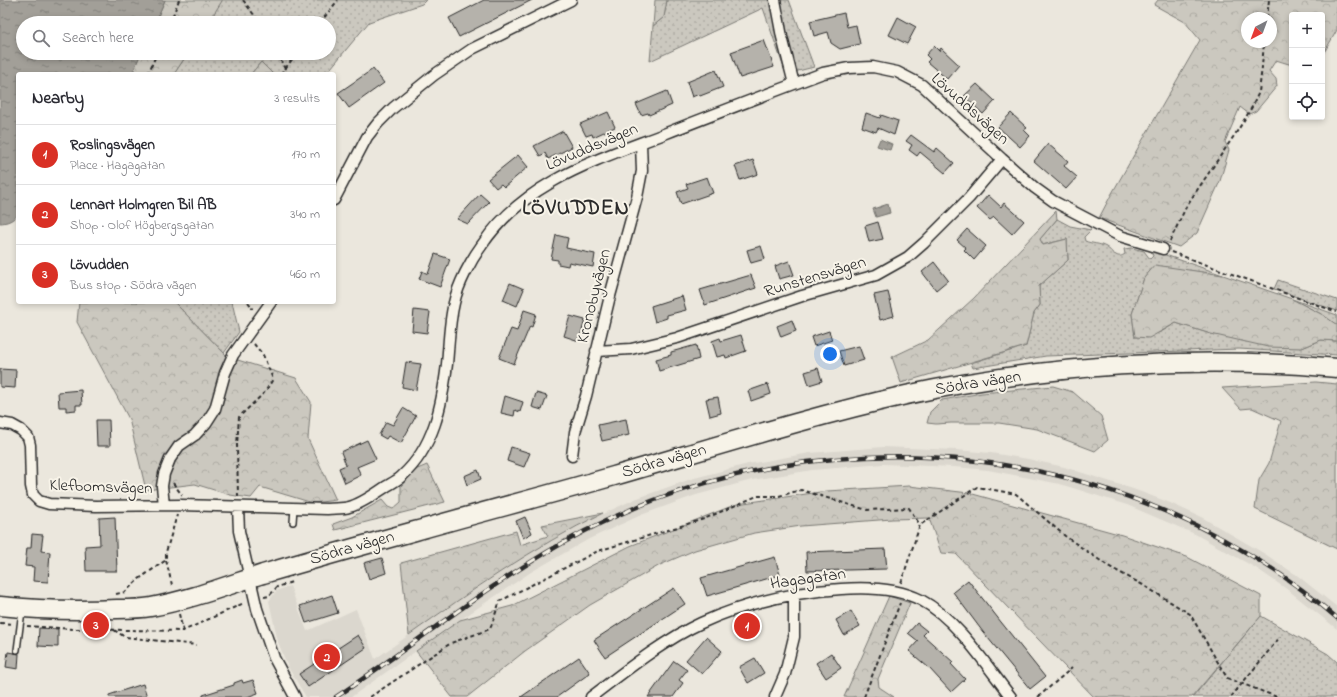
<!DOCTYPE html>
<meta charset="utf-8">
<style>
body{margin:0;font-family:"Indie Flower",sans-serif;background:#f2f2f3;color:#2b2b33}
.controls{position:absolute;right:12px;top:12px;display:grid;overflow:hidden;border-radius:4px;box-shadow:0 2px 6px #0003}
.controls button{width:36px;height:36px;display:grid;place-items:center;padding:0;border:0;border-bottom:1px solid #e1e1e2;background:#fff;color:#2b2b33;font:20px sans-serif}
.compass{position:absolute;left:1241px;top:12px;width:36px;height:36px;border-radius:50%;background:#fff;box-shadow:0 2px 6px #0003;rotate:221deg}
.you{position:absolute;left:830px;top:354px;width:14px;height:14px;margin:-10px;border:3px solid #fff;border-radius:50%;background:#1a73e8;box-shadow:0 0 0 6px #1a73e833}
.badge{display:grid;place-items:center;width:26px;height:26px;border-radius:50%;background:#d93025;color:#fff;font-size:13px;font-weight:700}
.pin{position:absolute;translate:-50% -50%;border:2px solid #fff;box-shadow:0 1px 4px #0006}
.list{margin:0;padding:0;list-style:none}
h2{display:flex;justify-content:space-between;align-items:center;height:52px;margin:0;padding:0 16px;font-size:17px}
h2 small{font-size:13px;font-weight:400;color:#7c7c81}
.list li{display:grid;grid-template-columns:26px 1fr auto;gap:12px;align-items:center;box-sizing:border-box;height:60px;padding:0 16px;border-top:1px solid #e1e1e2}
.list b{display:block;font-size:15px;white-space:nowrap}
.list p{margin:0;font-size:13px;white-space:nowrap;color:#7c7c81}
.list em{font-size:13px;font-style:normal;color:#7c7c81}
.icon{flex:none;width:22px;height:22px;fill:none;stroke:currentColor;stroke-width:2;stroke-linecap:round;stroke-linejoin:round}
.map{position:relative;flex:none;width:1337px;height:697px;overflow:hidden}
.search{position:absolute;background:#fff;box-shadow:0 2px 6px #0003;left:16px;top:16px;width:320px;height:44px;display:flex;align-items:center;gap:10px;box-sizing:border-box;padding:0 14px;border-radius:22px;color:#7c7c81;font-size:15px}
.panel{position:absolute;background:#fff;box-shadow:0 2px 6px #0003;left:16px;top:72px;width:320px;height:232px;border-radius:4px}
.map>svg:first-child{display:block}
</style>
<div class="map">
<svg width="1337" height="697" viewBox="0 0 1337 697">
<defs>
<pattern id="green-dots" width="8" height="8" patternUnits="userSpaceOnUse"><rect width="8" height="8" fill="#cbc8bf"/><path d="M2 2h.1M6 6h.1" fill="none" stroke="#aeaca4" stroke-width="1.8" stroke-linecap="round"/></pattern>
<pattern id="forest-crowns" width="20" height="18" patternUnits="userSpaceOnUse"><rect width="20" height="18" fill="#cbc8bf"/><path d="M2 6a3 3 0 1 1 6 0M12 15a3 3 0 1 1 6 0" fill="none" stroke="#aeaca4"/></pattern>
<pattern id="water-ripples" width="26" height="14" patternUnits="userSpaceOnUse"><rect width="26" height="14" fill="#a29f98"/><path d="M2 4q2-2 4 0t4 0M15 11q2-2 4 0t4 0" fill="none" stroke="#84827c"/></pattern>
</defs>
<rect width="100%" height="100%" fill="#ebe7dd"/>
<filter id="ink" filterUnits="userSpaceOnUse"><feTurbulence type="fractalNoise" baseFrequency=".025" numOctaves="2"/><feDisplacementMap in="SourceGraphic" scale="8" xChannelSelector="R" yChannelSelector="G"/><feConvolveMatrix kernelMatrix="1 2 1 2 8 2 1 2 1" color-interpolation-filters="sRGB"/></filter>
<g filter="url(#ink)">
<path fill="#dbd7ce" d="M883 447 956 450 991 453 1028 459 1064 467 1133 489 1168 502 1203 518 1265 554 1298 576 1337 607V629L1288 590 1256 568 1195 534 1127 505 1060 484 988 470 955 467 883 464 812 470 752 480 696 495 641 515 589 539 531 572 460 620 351 697H306L288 667 278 642 269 601 276 591 290 586 307 631 356 609 375 659 450 606 522 557 581 524 635 499 691 479 748 464 810 453Z"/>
<path fill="url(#green-dots)" stroke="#7b7a75" d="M222 0H426L422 4 369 22 326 74H273L261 62 251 74H174L188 53H329V23H208Z
M667 0H789L814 67 786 74 763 8 650 61 653 26 664 17Z
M1057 219 1070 226 1091 230 1084 237 1085 241C1092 244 1099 243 1106 247 1110 249 1112 254 1116 255 1119 257 1122 256 1125 254L1124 249 1132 248 1144 251 1150 259 1153 256 1151 250 1223 275 1155 266 1144 278 1132 314 1135 337 1161 332 1176 323 1211 334 1302 348 1321 340 1337 341V355L1239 349 1046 356 973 368 971 363 1026 346 1034 313 1040 305 1039 286 1068 260 1067 239 1042 245 1040 239Z
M1278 280 1337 300V311L1274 289Z
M1292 299 1337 315V325L1323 315Z
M174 302H232L239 332 224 353Z
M1261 616 1328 654 1337 662V697H1193Z"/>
<path fill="url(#forest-crowns)" stroke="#7b7a75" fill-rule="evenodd" d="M165 0H222V1L208 23H155Z
M655 0H667L664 17 653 26Z
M1158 0H1337V30L1322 56V15H1292V65L1276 60 1269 71 1276 79 1277 86 1256 111 1249 114 1240 107 1225 142 1229 150 1220 181 1197 233 1179 247 1099 218 1111 195 1200 40 1185 22 1154 5ZM1247 18H1271V42H1247Z
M141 53H188L174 74H132Z
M261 62 273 74H251Z
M1056 211 1057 219 1040 239 1043 245 1067 239 1068 260 1039 286 1040 305 1034 313 1026 346 901 383 892 357 928 340 974 298Z
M1155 265 1223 275 1292 299 1323 315 1337 325V341L1321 340 1302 348 1268 347 1211 334 1176 323 1149 338 1135 337 1132 314 1144 278Z
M79 302H174L228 357 296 378 311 402 308 439 336 500 313 503 260 487 251 498 230 495 195 484 146 490 129 419 77 322Z
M1316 382 1337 384V549L1255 509 1259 480 1269 463 1281 421 1252 408 1241 409 1222 388Z
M1053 386 1073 392 1101 416 1108 440 1095 451 1037 429 999 423H951L936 424 927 423 930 412 942 400 982 393Z
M427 465 445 502 335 530 333 524 352 517 382 500 388 507 393 509 401 502V486L415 470Z
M909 486 969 493 1122 535 1187 557 1261 596V616L1192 697H1094L956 554 941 553 929 518 892 519 801 526 754 533 695 550 660 565 590 605 525 651 467 697H452L416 651 460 620 512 606 630 546 737 504 827 491Z
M603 513C533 547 471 591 409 635L401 563 516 531 520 545 548 536 542 525Z
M889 596 910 603 878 679 879 687 894 697H844Z"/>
<path fill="url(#water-ripples)" stroke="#72716c" d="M0 0H165L155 23H23V53H141L132 74H18V214C14 220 7 223 0 223Z
M880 139 892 144 890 150 877 146Z
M888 204 890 213 876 217 873 209Z"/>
<path fill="#b5b2ab" stroke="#2b2b2b" d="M484 0H532L459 37 449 18Z
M844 13 847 27 856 25 860 44 840 49 831 43 828 32 814 36 810 21Z
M898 17 916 27 907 44 889 35Z
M764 40 774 67 740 78 731 52Z
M934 46 939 51 941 48 959 65 947 79 927 62 930 59 926 55Z
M373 69 384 83 349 108 338 93Z
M716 70 723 87 700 96 699 94 692 97 687 82Z
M977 84 995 101 983 114 964 96Z
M667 91 672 105 649 115 648 113 641 115 636 104Z
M608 112 615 127 593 137 592 134 586 136 580 124Z
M866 113 880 118 881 115 898 121 894 135 878 128 876 132 862 127Z
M1011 113 1027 128 1024 130 1030 136 1020 147 998 127Z
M563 131 572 147 548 159 545 153 540 156 534 146Z
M911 135 934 152 937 148 954 163 945 173 920 152 917 156 909 150 912 145 906 141Z
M1048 144 1068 161 1064 166 1077 177 1066 189 1034 161Z
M518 155 528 167 504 187 501 184 496 188 488 179Z
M753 160 758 174 740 180 735 166Z
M707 177 713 193 681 204 677 192 688 188 686 184Z
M480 194 489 202 468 224 457 219Z
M988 195 1001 207 1004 203 1024 221 1012 234 994 217 990 220 977 208Z
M878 222 883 239 869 242 865 226Z
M967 229 986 246 974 260 964 250 966 248 957 240Z
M556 235 568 238 566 248 595 254 593 267 569 262 568 266 558 264V260L551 259Z
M761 246 765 259 751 263 747 250Z
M435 254 450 259 440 287 419 279 422 271 428 274Z
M789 261 794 275 779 279 775 266Z
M934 262 948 280 936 290 922 272Z
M751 275 756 288 705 305 700 290Z
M510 283 524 289 517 306 503 300Z
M888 292 894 316 880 320 874 295Z
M682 296 686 310 667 315V318L655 322 651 306Z
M414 310 430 312 427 333 412 331Z
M524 310 536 314 532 327 530 326 514 364 499 358 511 329 517 331Z
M570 316 585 320 579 341 564 336Z
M792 320 796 331 781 337 777 326Z
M829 331 832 340 814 346 811 337Z
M741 335 746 351 726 358 725 355 717 357 712 341 720 338 721 341Z
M696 345 699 359 659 371 656 359 671 355V352Z
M859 346 864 360 844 366 839 351Z
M406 362 421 364 416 390 402 387Z
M818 368 822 381 809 385 805 372Z
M0 369 16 370 15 388 0 387Z
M768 384 771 394 751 401 748 391Z
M81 390 82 405H76V410L66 411V407H59L58 392Z
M536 393 547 396 542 410 532 407Z
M505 396 523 402 520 412 515 410 514 416 501 413Z
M718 397 721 413 710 416 706 399Z
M403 408 416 416 401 443 388 436 386 439 379 435 386 422 393 425Z
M626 419 629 435 602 441 598 425Z
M96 420H109L110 446H97Z
M367 440 376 459 357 467 361 475 345 483 339 468 346 465 341 452Z
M511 447 530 453 524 467 507 461Z
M478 470 481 479 467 485 464 476Z
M115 517 117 571H86L85 546 100 545 99 518Z
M525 517 532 533 523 538 516 521Z
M32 534 43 535 41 551 50 552 48 582 33 581 34 567 25 566 27 548H31Z
M885 549 887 569 807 571 806 552Z
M775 557 780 575 707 596 701 578Z
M382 558 386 573 369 579 364 563Z
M968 580 1001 622 1045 677 1030 689 983 632 953 592Z
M674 588 685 604 605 657 594 640Z
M332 595 338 613 306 623 300 606Z
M851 611 860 626 844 635 836 620Z
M917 623 927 631 923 635 953 662 951 664 965 679 951 692 929 668 909 651 918 641 908 633Z
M39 628 58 629V647L38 646Z
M358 635 366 648 308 687 299 674Z
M706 637 722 651 702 674 686 660Z
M8 652 19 654 18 669 6 667Z
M831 653 841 668 826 678 816 663Z
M579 657 590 673 557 697H521Z
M755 658 764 673 748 683 739 667Z
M674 661 687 670 679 680 683 683 673 697H648Z
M242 680 243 683 253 680 258 693 247 697H203V695L234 685V683Z
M143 684 147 697H109V695Z"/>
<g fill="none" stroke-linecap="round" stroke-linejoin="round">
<defs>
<path id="lane" d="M293 522 294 508
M17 650 22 611"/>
<path id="street" d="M775 0 782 37 794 84
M334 200 367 137 378 123 393 108 434 75 472 49 571 0
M596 351 631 349 677 338 802 296 876 275 908 257 924 243 969 198 1002 159
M0 423 12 425 21 430 28 437 30 445 31 486 33 495 39 501 49 504 96 506 181 505 327 509C334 508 343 509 349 507 362 504 376 493 387 486 392 483 398 480 402 476 434 447 442 405 447 364 449 344 449 323 454 303 458 284 471 260 482 245 525 181 597 160 664 134 717 113 770 93 823 73L849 68 873 67 897 72 922 85 1002 159 1035 188 1053 201 1120 236 1163 249
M572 456 575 432 586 396 610 296 637 197 642 171 641 143
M164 505 162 486 164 474 170 459 179 446 195 435 206 423 215 409 225 373 233 355 271 302
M238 507 239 531 257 609 274 658 295 697
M591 697C624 672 664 640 701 623 745 603 793 592 841 589 868 587 897 588 921 600 957 619 986 665 1011 697
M775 697 785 674 794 637V594"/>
<path id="highway" d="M0 606C39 610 77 611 117 609 128 609 140 609 151 607 189 600 226 586 263 574 314 559 364 545 415 531 482 512 548 495 614 476 711 448 808 417 906 395 1044 365 1196 355 1337 368"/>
</defs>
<use href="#lane" stroke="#2b2b2b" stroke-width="8"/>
<use href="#street" stroke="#2b2b2b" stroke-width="13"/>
<use href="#highway" stroke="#2b2b2b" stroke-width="21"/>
<path stroke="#2b2b2b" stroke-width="2" stroke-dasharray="4 3" stroke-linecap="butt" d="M243 0 260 23
M1267 18 1269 0
M170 23 179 0
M320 23 338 0
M277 53 285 69
M148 74 157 53
M281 74 297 53
M1170 241 1187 205 1238 130 1252 107 1259 92 1262 67 1264 42
M1171 252 1337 312
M248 302 252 307V309
M173 483 182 495
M238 497 237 445 239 417 265 392 273 379 263 355 254 344
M901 583 920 525 977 487 1016 494 1065 536 1108 566 1143 585 1190 614 1227 678 1277 697
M172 585 166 560V552L177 515
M116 594 125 592 139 579 166 560
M264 597 269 596 277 587 292 582
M179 614 183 631
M0 623 13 624
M27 626 74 629 183 631 244 603
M114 630 125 637 196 645
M370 697 451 643 490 629 500 601 598 551 704 519 757 496H779L801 490 867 510 909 508 920 525
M864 697 900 603
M1038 697 1072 668
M1231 697 1280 637"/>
<use href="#lane" stroke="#f7f3e8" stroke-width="5"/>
<use href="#street" stroke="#f7f3e8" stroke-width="10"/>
<use href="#highway" stroke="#f7f3e8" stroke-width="18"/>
<defs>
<path id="rail" d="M336 697C419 642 496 577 585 531 828 406 1130 440 1337 618"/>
</defs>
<use href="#rail" stroke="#2b2b2b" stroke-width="4.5"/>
<use href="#rail" stroke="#f7f3e8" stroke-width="3" stroke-dasharray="9" stroke-linecap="butt"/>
</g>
</g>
<g text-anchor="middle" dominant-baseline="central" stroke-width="4" stroke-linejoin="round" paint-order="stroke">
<g font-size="17" fill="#2b2b2b" stroke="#f7f3e8">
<text transform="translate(970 109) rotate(42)">Lövuddsvägen</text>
<text transform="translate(592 147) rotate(-23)">Lövuddsvägen</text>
<text transform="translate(815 277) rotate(-17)">Runstensvägen</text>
<text transform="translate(594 296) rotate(-76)">Kronobyvägen</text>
<text transform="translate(978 383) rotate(-9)">Södra vägen</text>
<text transform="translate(664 461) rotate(-16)">Södra vägen</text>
<text transform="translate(101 487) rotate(2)">Klefbomsvägen</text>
<text transform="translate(352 548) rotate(-16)">Södra vägen</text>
<text transform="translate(808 579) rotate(-8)">Hagagatan</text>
</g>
<g font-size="21" font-weight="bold" letter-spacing="1" fill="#2b2b2b" stroke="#f7f3e8">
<text x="576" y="209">LÖVUDDEN</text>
</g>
</g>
</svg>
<div class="controls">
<button>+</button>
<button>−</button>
<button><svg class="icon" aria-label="locate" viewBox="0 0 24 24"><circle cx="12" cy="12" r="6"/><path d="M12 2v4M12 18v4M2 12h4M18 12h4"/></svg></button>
</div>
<svg class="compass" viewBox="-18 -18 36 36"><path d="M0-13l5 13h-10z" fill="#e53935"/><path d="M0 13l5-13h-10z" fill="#7c7c81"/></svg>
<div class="you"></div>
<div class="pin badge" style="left:747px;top:626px">1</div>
<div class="pin badge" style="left:327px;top:657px">2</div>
<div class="pin badge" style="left:96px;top:625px">3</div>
<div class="search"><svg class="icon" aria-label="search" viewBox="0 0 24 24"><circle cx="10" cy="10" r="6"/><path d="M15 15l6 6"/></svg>Search here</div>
<section class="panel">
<h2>Nearby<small>3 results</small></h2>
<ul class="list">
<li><span class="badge">1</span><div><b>Roslingsvägen</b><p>Place · Hagagatan</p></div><em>170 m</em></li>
<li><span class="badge">2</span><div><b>Lennart Holmgren Bil AB</b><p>Shop · Olof Högbergsgatan</p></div><em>340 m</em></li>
<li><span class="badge">3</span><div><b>Lövudden</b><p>Bus stop · Södra vägen</p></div><em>460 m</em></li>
</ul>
</section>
</div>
